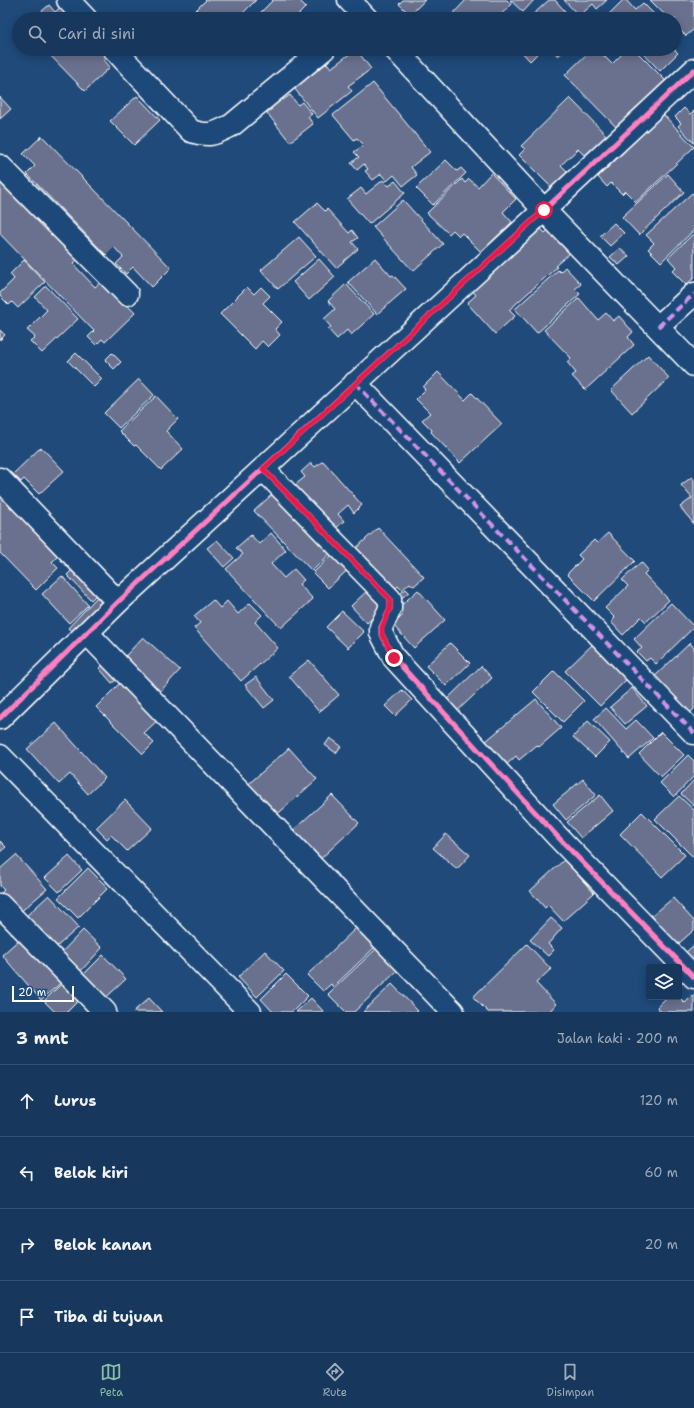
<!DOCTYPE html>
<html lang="id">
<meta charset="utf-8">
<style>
body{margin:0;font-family:"Shantell Sans",sans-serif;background:#203f62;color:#f1f3f6}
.controls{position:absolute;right:12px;bottom:12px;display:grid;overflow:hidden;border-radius:4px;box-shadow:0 2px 10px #0003}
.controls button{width:36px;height:36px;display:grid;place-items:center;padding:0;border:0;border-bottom:1px solid #365272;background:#17385c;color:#f1f3f6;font:20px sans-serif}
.scale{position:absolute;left:12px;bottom:10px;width:62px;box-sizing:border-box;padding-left:4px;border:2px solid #fff;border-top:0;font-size:11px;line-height:14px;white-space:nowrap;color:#fff;-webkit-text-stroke:3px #1f4a7a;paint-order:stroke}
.stop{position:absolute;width:12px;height:12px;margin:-9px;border:3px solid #e11d48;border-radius:50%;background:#fff}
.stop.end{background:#e11d48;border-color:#fff;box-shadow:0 1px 4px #0008}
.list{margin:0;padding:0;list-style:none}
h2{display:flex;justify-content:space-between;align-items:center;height:52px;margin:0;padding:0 16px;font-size:17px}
h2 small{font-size:13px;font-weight:400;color:#9eacbb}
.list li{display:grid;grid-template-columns:26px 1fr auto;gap:12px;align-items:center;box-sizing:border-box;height:72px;padding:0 16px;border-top:1px solid #365272}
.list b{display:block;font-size:15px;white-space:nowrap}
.list em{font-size:13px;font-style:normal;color:#9eacbb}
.icon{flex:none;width:22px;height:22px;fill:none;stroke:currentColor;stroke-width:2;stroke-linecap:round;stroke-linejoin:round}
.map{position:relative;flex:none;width:694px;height:1012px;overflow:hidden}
.search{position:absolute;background:#17385c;box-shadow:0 2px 10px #0003;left:12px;right:12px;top:12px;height:44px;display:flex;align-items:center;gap:10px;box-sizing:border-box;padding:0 14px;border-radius:22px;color:#9eacbb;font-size:15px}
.sheet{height:340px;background:#17385c}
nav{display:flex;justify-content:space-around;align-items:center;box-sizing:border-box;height:56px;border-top:1px solid #365272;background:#17385c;font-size:11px;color:#9eacbb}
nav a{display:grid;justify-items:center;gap:2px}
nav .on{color:#8abfa5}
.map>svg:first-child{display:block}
</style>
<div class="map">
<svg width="694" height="1012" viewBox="0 0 694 1012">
<rect width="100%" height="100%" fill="#1f4a7a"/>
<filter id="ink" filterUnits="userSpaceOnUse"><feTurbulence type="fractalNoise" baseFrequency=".025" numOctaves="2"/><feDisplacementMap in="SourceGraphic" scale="8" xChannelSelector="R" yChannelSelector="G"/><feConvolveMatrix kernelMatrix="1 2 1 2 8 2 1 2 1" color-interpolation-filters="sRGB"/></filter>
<g filter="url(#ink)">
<path fill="#6a718e" stroke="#fff" d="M206 0H256L238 18 239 19H187Z
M273 0H299L306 7 294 19H254Z
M403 0H425L410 15 399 4Z
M466 0H507L511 4 497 19H448Z
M510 0H534L523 12Z
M549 0H555L572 19H528Z
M564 0H607L597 9 593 4 579 16Z
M623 0H626L635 10 643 3 659 19H604Z
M650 0H694V29L686 36 675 25V19H669Z
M49 5 55 12 62 6 74 19H33Z
M44 49H103L109 56 104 60 110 67 85 91Z
M205 49H214L210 54Z
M356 49 371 69 348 86 352 91 318 118 294 88 327 63 331 68Z
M519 49H542L530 61Z
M551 49H566L558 56Z
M592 49H597L612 64 627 49H634L666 81 617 128 565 75Z
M639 49H674L678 53 660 71Z
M373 83 430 152 411 167 417 175 403 186 394 175 387 181 381 174 373 180 365 171 368 169 364 164 357 170 351 163 359 157 354 152 364 145 357 138 354 140 333 115Z
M290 95 298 105 302 102 312 114 308 117 313 124 290 142 267 113 272 109 269 105 280 97 283 100Z
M137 96 160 120 134 145 110 121Z
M0 97 11 109 0 119Z
M570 98 610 139 589 160 578 149 561 165 572 176 556 192 519 155 525 149 521 146Z
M684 108 690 114 694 111V143L678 126 681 123 675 117Z
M663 114 694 147 636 202 625 191 622 194 611 183 607 187 598 177Z
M42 136 171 268 152 287 133 267 126 274 116 264 123 257 114 247 106 255 27 174 35 166 23 154Z
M446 160 457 171 461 168 466 173 433 205 416 188Z
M0 173 81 256 73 264 95 287 103 280 135 313 105 342 102 339 96 345 88 337 94 331 0 234Z
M491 173 516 199 503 212 512 222 481 252 462 233 459 236 453 230 449 234 427 213 462 179 465 183 469 179 478 187Z
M668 174 684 192 639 235 622 217Z
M383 180 389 186 395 181 405 193 369 224 347 199 361 188 366 194Z
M692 193 694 195V230L661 262 648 249 654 243 646 235Z
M403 200 443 244 413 271 373 227Z
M317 203 325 211 327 209 349 233 352 230 358 238 352 242 358 249 336 268 295 222Z
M614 223 624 233 610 246 600 236Z
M539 227 545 233 548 230 570 253 555 266 557 267 509 310 515 316 495 334 467 303 476 295 470 288Z
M694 233V278L686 285 672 271 676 267 668 258Z
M299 237 316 256 278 289 261 270Z
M620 248 629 256 619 265 610 257Z
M375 258 391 276 393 275 406 289 377 314 348 282Z
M319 259 335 277 309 300 293 282Z
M24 260 45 282 18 308 12 302 9 305 0 296V293L14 279 10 274Z
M565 267 581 284 575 289 580 294 537 333 515 309 558 270 560 272Z
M346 284 374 314 351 335 347 330 337 339 328 329 331 327 324 319 335 309 328 301Z
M46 286 78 319 42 353 30 341 35 337 27 330 47 310 35 297Z
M247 287 254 294 261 287 270 296 263 303 282 322 275 329 280 335 268 347 262 341 255 349 220 314Z
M579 298 598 320 606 313 613 321 619 316 633 332 628 337 634 345 585 390 572 376 576 373 567 362 571 358 544 330Z
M0 330 5 335 0 340Z
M76 353 102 379 94 387 68 361Z
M112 353 121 362 114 369 105 360Z
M648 355 669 378 632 413 611 390Z
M438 372 465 400 472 393 502 424 460 463 431 432 432 430 422 420 430 413 416 399 425 390 423 387Z
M139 379 154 395 119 428 104 413Z
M156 396 178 419 166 431 183 449 161 470 136 445 134 446 119 431Z
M41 447 64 471 39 494 24 479 21 482 13 474Z
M323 461 362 505 354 513 348 505 338 514 344 521 335 529 295 485 305 477 301 472 311 463 315 467Z
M692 477 694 480V524L680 507 692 498 681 485Z
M0 486 63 551 52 562 58 568 36 590 0 553Z
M278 489 335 549 312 571 254 511Z
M378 528 424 577 414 586 410 583 402 590 398 586 392 592 354 550Z
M271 533 286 550 271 564 284 578 294 569 304 580 299 584 313 599 281 628 226 569 243 554 236 548 251 535 259 544Z
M608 533 635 561 594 601 567 574 582 559 578 555 594 540 597 543Z
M217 540 234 558 224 567 207 548Z
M337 550 352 566 328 588 313 573Z
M641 562 648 570 644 574 669 600 646 622 641 617 623 635 611 622 615 618 605 608 628 586 622 580Z
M73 569 97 594 91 600 67 575Z
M62 576 88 605 69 623 42 594Z
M369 589 386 606 367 623 351 606Z
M406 589 409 592 398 601 395 598Z
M418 590 445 620 414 648 393 625 403 615 397 609Z
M97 597 105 603 75 635 68 628Z
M213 600 220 608 227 601 238 614 250 603 262 615 255 622 278 648 241 681 194 628 200 623 194 616Z
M671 603 694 627 656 664 650 658 646 661 637 652 642 648 634 639Z
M342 611 364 632 348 648 326 627Z
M143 637 180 670 155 697 118 664Z
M450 643 470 663 446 686 426 666Z
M690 643 694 648V709L688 715 653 678Z
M593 644 627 679 600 706 565 671Z
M309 660 339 695 319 712 289 676Z
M106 663 119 678 112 683 99 668Z
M481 666 492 678 452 716 441 705Z
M554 671 584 701 563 722 533 692Z
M256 677 274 700 264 708 245 685Z
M123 680 161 717 144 733 154 743 143 754 96 707Z
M632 688 647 706 625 724 610 707Z
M402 690 412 700 395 716 385 706Z
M536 699 561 728 539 747 537 745 519 760 516 756 506 765 486 741Z
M606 708 626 729 636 720 653 738 629 759 594 719Z
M588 721 610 742 595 757 573 737Z
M56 723 105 778 88 794 70 774 59 784 27 749Z
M661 732 684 755 661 777 639 754Z
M330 738 341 746 336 753 325 745Z
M289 748 317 779 272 819 244 788Z
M688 755 694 761V776L674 797 660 783Z
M583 779 596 795 566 820 553 804Z
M694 780V806L681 794Z
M332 795 359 823 316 863 289 834Z
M600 795 613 811 581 838 567 822Z
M679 796 694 810V858L655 819Z
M125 800 152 828 127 851 111 835 107 839 96 828Z
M642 812 685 855 662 877 620 834Z
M446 834 470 855 457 869 433 848Z
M0 841 6 847 0 852Z
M16 855 47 889 18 914 0 894 4 890 0 886V869Z
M69 856 82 870 59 892 45 878Z
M564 860 594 893 563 921 548 905 545 908 530 891Z
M88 868 108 888 78 918 58 898Z
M49 895 79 927 53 950 23 919Z
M673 898 694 921V930L677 945 652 916Z
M551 918 562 928 548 944 554 950 548 956 530 940Z
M356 928 375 947 333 987 331 984 323 991 307 975Z
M83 930 102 948 79 973 60 954Z
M23 936 63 981 41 1000 2 955Z
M527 944 551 969 536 983 556 1004 549 1012H488L473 997Z
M694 945V964L684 954Z
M377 948 398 970 354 1012H346L328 994Z
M265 951 284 971 257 997 238 977Z
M103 955 126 979 99 1004 77 981Z
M286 974 308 996 292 1012H273L261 999Z
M63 982 80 999 67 1012H55L44 1001Z
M392 984 418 1011 417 1012H363Z
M694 994V1012H661L657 1007 667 997H679L685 1003Z
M149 998 162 1012H133Z
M311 998 324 1012H296Z"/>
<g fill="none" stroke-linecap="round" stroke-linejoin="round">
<defs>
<path id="minor" d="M68 0 86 19
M349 0 367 19
M114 49 191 131C211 137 214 134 232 125L324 49
M395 49 544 210 694 365
M0 166 127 294
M658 327 694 294
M355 383 694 733
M263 469 390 599V609L381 627V633L394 658 556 835 694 977
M0 479 118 602
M87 633 453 1012
M0 718 118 602 544 210 694 70
M0 756 250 1012
M0 905 105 1012"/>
</defs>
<use href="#minor" stroke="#fff" stroke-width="25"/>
<use href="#minor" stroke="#1f4a7a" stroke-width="22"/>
<path stroke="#d193ec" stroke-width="4" stroke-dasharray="8 4" stroke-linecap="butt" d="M658 327 694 294
M355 383 694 733"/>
<defs>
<path id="cycleway" d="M263 469 390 599V609L381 627V633L394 658 556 835 694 977
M0 718 118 602 544 210 694 70"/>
</defs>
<use href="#cycleway" stroke="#1f4a7a" stroke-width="8"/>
<use href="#cycleway" stroke="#ff80c0" stroke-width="5"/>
</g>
</g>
<g fill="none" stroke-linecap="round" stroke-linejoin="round" filter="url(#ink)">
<path stroke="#e11d48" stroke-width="5" d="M394 658 382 634V627L390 609V599L263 469 544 210"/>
</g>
</svg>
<div class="controls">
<button><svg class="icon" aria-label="layers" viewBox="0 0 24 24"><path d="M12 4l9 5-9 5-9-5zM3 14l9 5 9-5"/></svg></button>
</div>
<div class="scale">20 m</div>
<div class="stop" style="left:544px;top:210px"></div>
<div class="stop end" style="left:394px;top:658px"></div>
<div class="search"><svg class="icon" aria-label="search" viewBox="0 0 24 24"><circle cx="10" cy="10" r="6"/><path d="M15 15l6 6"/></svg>Cari di sini</div>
</div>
<section class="sheet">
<h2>3 mnt<small>Jalan kaki · 200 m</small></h2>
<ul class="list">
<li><svg class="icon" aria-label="ahead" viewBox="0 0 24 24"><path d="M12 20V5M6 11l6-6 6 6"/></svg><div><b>Lurus</b></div><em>120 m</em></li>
<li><svg class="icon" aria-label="left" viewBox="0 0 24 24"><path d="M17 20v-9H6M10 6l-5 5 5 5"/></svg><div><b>Belok kiri</b></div><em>60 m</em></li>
<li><svg class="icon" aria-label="right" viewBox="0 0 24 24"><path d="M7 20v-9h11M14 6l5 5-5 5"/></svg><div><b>Belok kanan</b></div><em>20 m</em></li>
<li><svg class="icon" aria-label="arrive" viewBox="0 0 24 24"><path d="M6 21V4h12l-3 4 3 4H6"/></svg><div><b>Tiba di tujuan</b></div></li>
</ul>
</section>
<nav>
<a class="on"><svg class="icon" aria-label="map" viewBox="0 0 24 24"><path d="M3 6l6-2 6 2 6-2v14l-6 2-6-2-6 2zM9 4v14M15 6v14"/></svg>Peta</a>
<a><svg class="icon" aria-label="directions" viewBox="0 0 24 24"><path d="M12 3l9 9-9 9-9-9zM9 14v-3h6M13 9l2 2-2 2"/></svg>Rute</a>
<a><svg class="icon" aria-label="saved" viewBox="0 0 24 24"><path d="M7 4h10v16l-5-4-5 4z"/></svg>Disimpan</a>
</nav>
